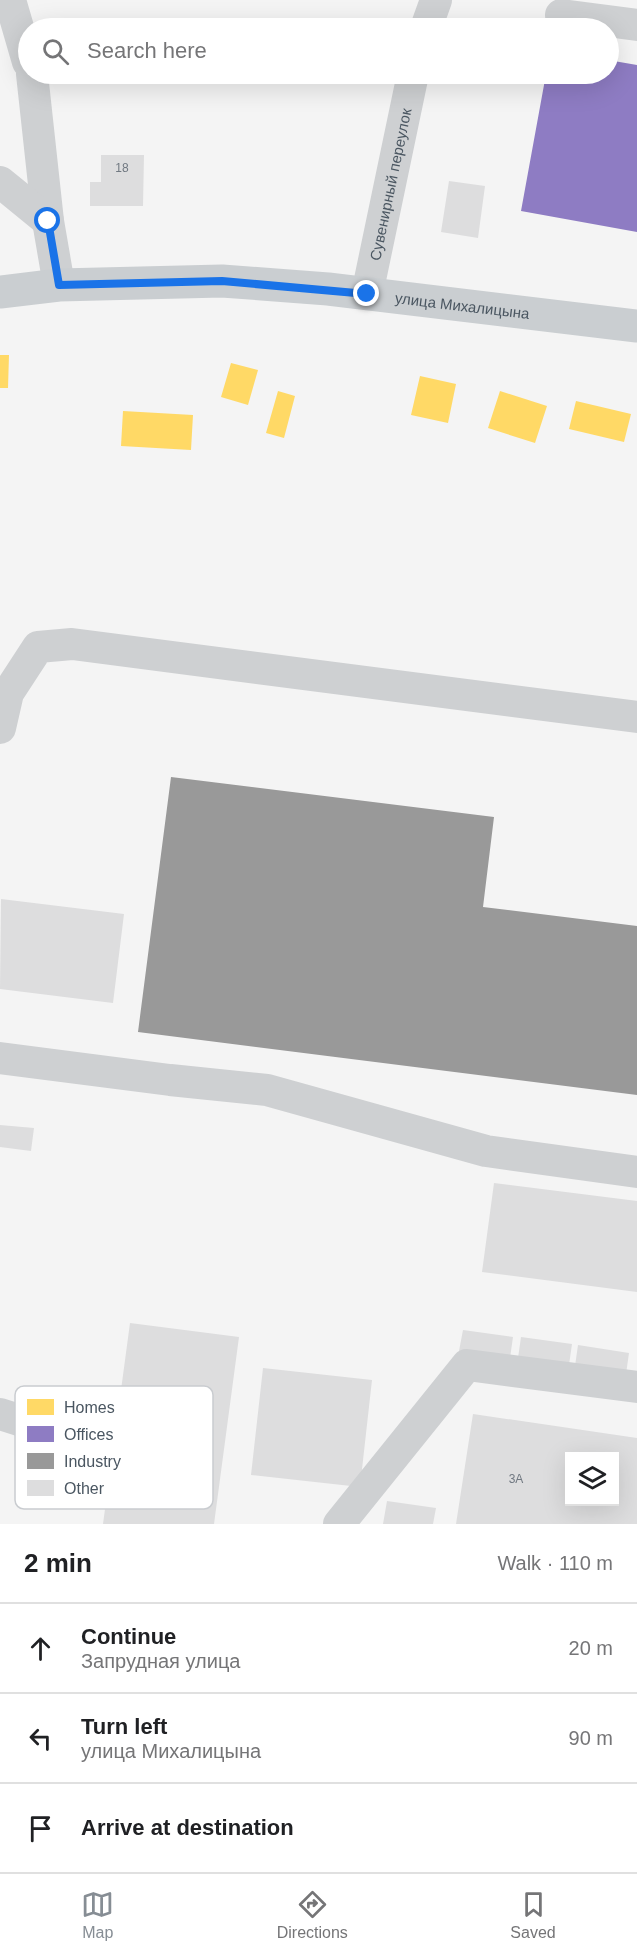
<!DOCTYPE html>
<meta charset="utf-8">
<style>
body{margin:0;font-family:Arial,sans-serif;background:#f2f2f2;color:#202124}
.controls{position:absolute;right:18px;bottom:18px;display:grid;overflow:hidden;border-radius:0px;box-shadow:0 6px 24px #0002}
.controls button{width:54px;height:54px;display:grid;place-items:center;padding:0;border:0;border-bottom:2px solid #e0e0e0;background:#fff;color:#202124;font:30px sans-serif}
.stop{position:absolute;width:18px;height:18px;margin:-14px;border:4px solid #1a73e8;border-radius:50%;background:#fff}
.stop.end{background:#1a73e8;border-color:#fff;box-shadow:0 2px 6px #0008}
.list{margin:0;padding:0;list-style:none}
h2{display:flex;justify-content:space-between;align-items:center;height:78px;margin:0;padding:0 24px;font-size:26px}
h2 small{font-size:20px;font-weight:400;color:#757577}
.list li{display:grid;grid-template-columns:39px 1fr auto;gap:18px;align-items:center;box-sizing:border-box;height:90px;padding:0 24px;border-top:2px solid #e0e0e0}
.list b{display:block;font-size:22px;white-space:nowrap}
.list p{margin:0;font-size:20px;white-space:nowrap;color:#757577}
.list em{font-size:20px;font-style:normal;color:#757577}
.icon{flex:none;width:33px;height:33px;fill:none;stroke:currentColor;stroke-width:2;stroke-linecap:round;stroke-linejoin:round}
.map{position:relative;flex:none;width:637px;height:1524px;overflow:hidden}
.search{position:absolute;background:#fff;box-shadow:0 6px 24px #0002;left:18px;right:18px;top:18px;height:66px;display:flex;align-items:center;gap:15px;box-sizing:border-box;padding:0 21px;border-radius:33px;color:#757577;font-size:22px}
.sheet{height:348px;background:#fff}
nav{display:flex;justify-content:space-around;align-items:center;box-sizing:border-box;height:84px;border-top:2px solid #e0e0e0;background:#fff;font-size:16px;color:#757577}
nav a{display:grid;justify-items:center;gap:3px}
nav .on{color:#868d94}
.map>svg:first-child{display:block}
</style>
<div class="map">
<svg width="637" height="1524" viewBox="0 0 637 1524">
<rect width="100%" height="100%" fill="#f4f4f4"/>
<path fill="#ffd966" d="M0 355H9L8 388H0Z
M231 363 258 370 248 405 221 397Z
M420 376 456 384 448 423 411 415Z
M278 391 295 396 284 438 266 433Z
M500 391 547 406 535 443 488 428Z
M576 401 631 414 624 442 569 429Z
M123 411 193 415 191 450 121 446Z"/>
<path fill="#8e7cc3" d="M608 60 637 65V232L521 211 546 74H608Z"/>
<path fill="#999" d="M171 777 494 817 483 907 637 926V1095L138 1032Z"/>
<path fill="#ddddde" fill-rule="evenodd" d="M101 155H144L143 206H90V182H101Z
M449 181 485 186 478 238 441 232Z
M1 899 124 914 113 1003 0 989Z
M0 1125 34 1128 31 1151 0 1147Z
M494 1183 637 1201V1292L482 1272Z
M130 1323 239 1337 214 1524H103Z
M463 1330 513 1337 510 1358 459 1351Z
M521 1337 572 1344 569 1365 518 1358Z
M578 1345 629 1353 626 1374 575 1366Z
M263 1368 372 1380 360 1487 251 1475Z
M473 1414 637 1438V1524H456ZM570 1456H614V1502H570Z
M387 1501 436 1508 433 1524H383Z"/>
<g fill="none" stroke-linecap="round" stroke-linejoin="round">
<g stroke="#ced0d2" stroke-width="32">
<path d="M10 0 28 62"/>
<path d="M561 15 637 25"/>
<path d="M426 28 436 0"/>
<path d="M32 74 48 221 59 285"/>
<path d="M0 182 48 221"/>
<path id="s1" d="M367 294 413 74"/>
<path d="M0 728 8 693 38 647 72 644 637 717"/>
<path d="M0 1058 170 1080 267 1090 486 1151 637 1172"/>
<path d="M0 1414 91 1443"/>
<path d="M339 1524 467 1365 637 1387"/>
</g>
<path stroke="#caced1" stroke-width="33" id="s2" d="M0 292 59 285 222 281 328 289 637 326"/>
</g>
<g fill="none" stroke-linecap="round" stroke-linejoin="round">
<path stroke="#1a73e8" stroke-width="8" d="M48 221 59 285 222 281 367 294"/>
</g>
<g text-anchor="middle" dominant-baseline="central" stroke-width="6" stroke-linejoin="round" paint-order="stroke">
<g font-size="12" fill="#707881">
<text x="122" y="168">18</text>
<text x="516" y="1479">3А</text>
</g>
<g font-size="15" fill="#4a5661" stroke="#fff">
<text stroke="none"><textPath href="#s1" startOffset="112">Сувенирный переулок</textPath></text>
<text stroke="none"><textPath href="#s2" startOffset="464">улица Михалицына</textPath></text>
</g>
</g>
<rect x="15" y="1386" width="198" height="123" rx="9" fill="#fff" stroke="#c9ccd0" stroke-width="1.5"/>
<rect x="27" y="1399" width="27" height="16" fill="#ffd966"/>
<rect x="27" y="1426" width="27" height="16" fill="#8e7cc3"/>
<rect x="27" y="1453" width="27" height="16" fill="#999"/>
<rect x="27" y="1480" width="27" height="16" fill="#ddddde"/>
<g font-size="16" fill="#4a5661">
<text x="64" y="1413">Homes</text>
<text x="64" y="1440">Offices</text>
<text x="64" y="1467">Industry</text>
<text x="64" y="1494">Other</text>
</g>
</svg>
<div class="controls">
<button><svg class="icon" aria-label="layers" viewBox="0 0 24 24"><path d="M12 4l9 5-9 5-9-5zM3 14l9 5 9-5"/></svg></button>
</div>
<div class="stop" style="left:48px;top:221px"></div>
<div class="stop end" style="left:367px;top:294px"></div>
<div class="search"><svg class="icon" aria-label="search" viewBox="0 0 24 24"><circle cx="10" cy="10" r="6"/><path d="M15 15l6 6"/></svg>Search here</div>
</div>
<section class="sheet">
<h2>2 min<small>Walk · 110 m</small></h2>
<ul class="list">
<li><svg class="icon" aria-label="ahead" viewBox="0 0 24 24"><path d="M12 20V5M6 11l6-6 6 6"/></svg><div><b>Continue</b><p>Запрудная улица</p></div><em>20 m</em></li>
<li><svg class="icon" aria-label="left" viewBox="0 0 24 24"><path d="M17 20v-9H6M10 6l-5 5 5 5"/></svg><div><b>Turn left</b><p>улица Михалицына</p></div><em>90 m</em></li>
<li><svg class="icon" aria-label="arrive" viewBox="0 0 24 24"><path d="M6 21V4h12l-3 4 3 4H6"/></svg><div><b>Arrive at destination</b></div></li>
</ul>
</section>
<nav>
<a class="on"><svg class="icon" aria-label="map" viewBox="0 0 24 24"><path d="M3 6l6-2 6 2 6-2v14l-6 2-6-2-6 2zM9 4v14M15 6v14"/></svg>Map</a>
<a><svg class="icon" aria-label="directions" viewBox="0 0 24 24"><path d="M12 3l9 9-9 9-9-9zM9 14v-3h6M13 9l2 2-2 2"/></svg>Directions</a>
<a><svg class="icon" aria-label="saved" viewBox="0 0 24 24"><path d="M7 4h10v16l-5-4-5 4z"/></svg>Saved</a>
</nav>
